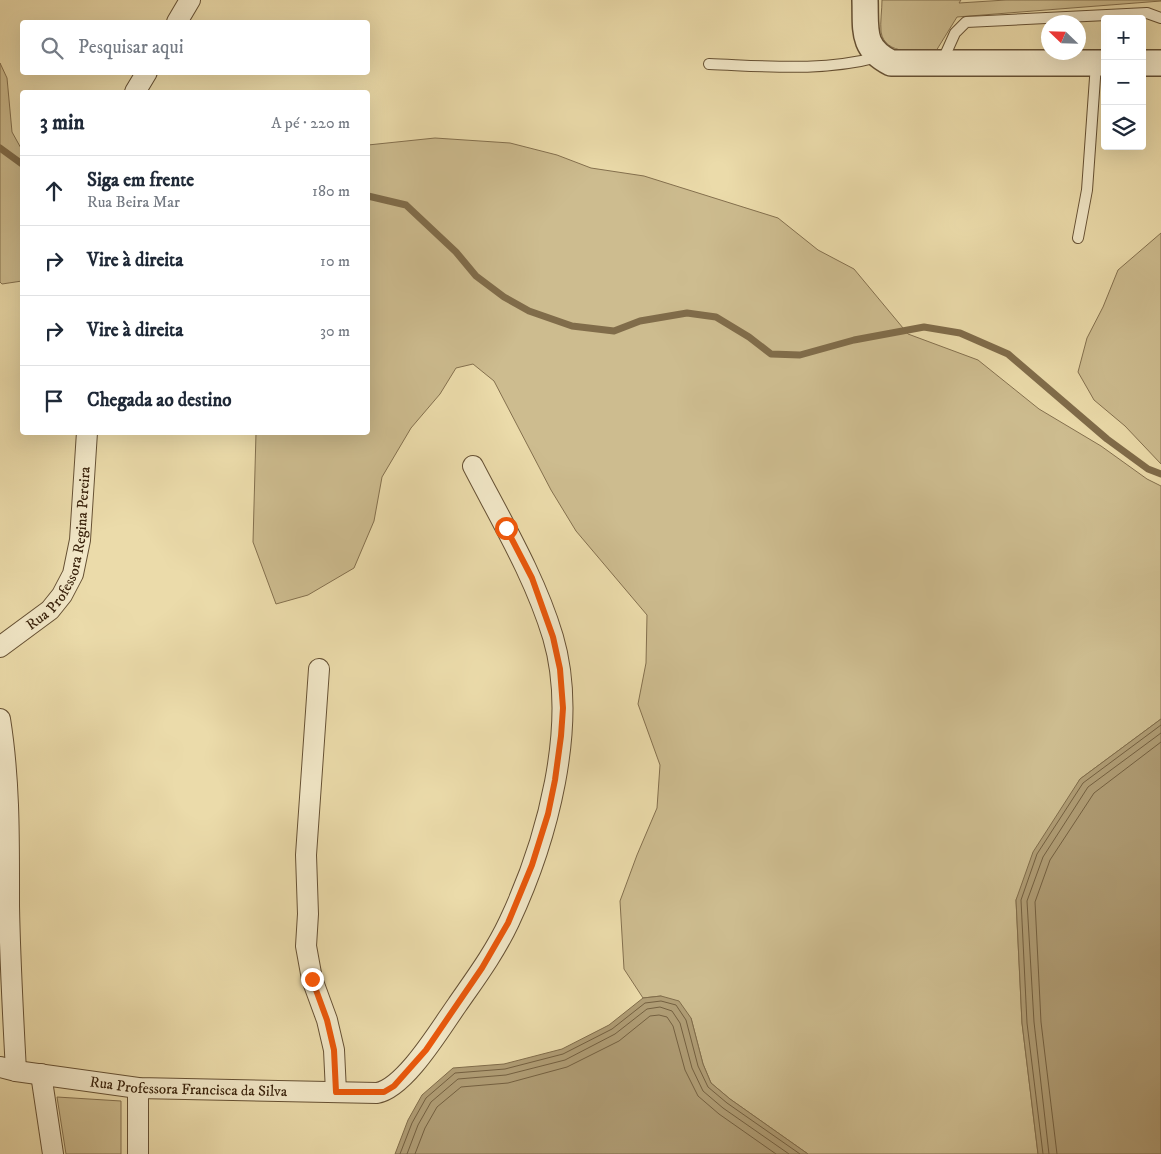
<!DOCTYPE html>
<html lang="pt">
<meta charset="utf-8">
<style>
body{margin:0;font-family:"IM FELL DW Pica",serif;background:#f2f2f3;color:#1f2937}
.controls{position:absolute;right:15px;top:15px;display:grid;overflow:hidden;border-radius:5px;box-shadow:0 5px 20px #0002}
.controls button{width:45px;height:45px;display:grid;place-items:center;padding:0;border:0;border-bottom:1px solid #e0e1e3;background:#fff;color:#1f2937;font:25px sans-serif}
.compass{position:absolute;left:1041px;top:15px;width:45px;height:45px;border-radius:50%;background:#fff;box-shadow:0 5px 20px #0002;rotate:293deg}
.stop{position:absolute;width:15px;height:15px;margin:-11px;border:4px solid #ea580c;border-radius:50%;background:#fff}
.stop.end{background:#ea580c;border-color:#fff;box-shadow:0 1px 5px #0008}
.list{margin:0;padding:0;list-style:none}
h2{display:flex;justify-content:space-between;align-items:center;height:65px;margin:0;padding:0 20px;font-size:21px}
h2 small{font-size:16px;font-weight:400;color:#747a83}
.list li{display:grid;grid-template-columns:32px 1fr auto;gap:15px;align-items:center;box-sizing:border-box;height:70px;padding:0 20px;border-top:1px solid #e0e1e3}
.list b{display:block;font-size:19px;white-space:nowrap}
.list p{margin:0;font-size:16px;white-space:nowrap;color:#747a83}
.list em{font-size:16px;font-style:normal;color:#747a83}
.icon{flex:none;width:28px;height:28px;fill:none;stroke:currentColor;stroke-width:2;stroke-linecap:round;stroke-linejoin:round}
.map{position:relative;flex:none;width:1161px;height:1154px;overflow:hidden}
.search{position:absolute;background:#fff;box-shadow:0 5px 20px #0002;left:20px;top:20px;width:350px;height:55px;display:flex;align-items:center;gap:12px;box-sizing:border-box;padding:0 18px;border-radius:5px;color:#747a83;font-size:19px}
.panel{position:absolute;background:#fff;box-shadow:0 5px 20px #0002;left:20px;top:90px;width:350px;height:345px;border-radius:5px}
.map>svg:first-child{display:block}
</style>
<div class="map">
<svg width="1161" height="1154" viewBox="0 0 1161 1154">
<rect width="100%" height="100%" fill="#ebdbaa"/>
<filter id="stains"><feTurbulence type="fractalNoise" baseFrequency=".004" numOctaves="4"/><feColorMatrix values="0 0 0 0 .2 0 0 0 0 .09 0 0 0 0 .02 0 0 0 .5 -.17"/></filter>
<radialGradient id="worn" r=".72"><stop offset=".6" stop-color="#630" stop-opacity="0"/><stop offset="1" stop-color="#630" stop-opacity=".3"/></radialGradient>
<path fill="#cdbc8f" stroke="#84704e" d="M882 0H961L959 3 1006 0H1161V1L957 17 936 51C918 51 885 56 881 32 880 22 882 10 882 0Z
M0 63 7 78 12 132 22 150V281L2 284 0 282Z
M435 138 510 143 557 155 591 168 644 176 778 218 818 250 854 269 908 334 978 360 1039 409 1101 446 1147 479 1161 486V719L1080 779 1016 900 1022 1023 1038 1154H808L730 1099 711 1083 703 1064 691 1018 661 996 643 998 624 969 620 901 637 855 657 808 660 765 638 704 646 663 647 615 576 531 551 490 494 381 473 364 456 368 440 394 411 428 382 477 374 521 354 568 308 595 276 604 253 542 256 433 368 432V145Z
M1161 233V464L1125 426 1094 400 1078 372 1087 338 1103 307 1118 270Z
M57 1097 121 1101V1154H66Z"/>
<path fill="#af9c74" stroke="#806c4a" d="M1161 719V1154H1038L1022 1023 1016 900 1033 852 1080 779Z
M661 996 679 1001 691 1018 703 1064 711 1083 730 1099 808 1154H395L408 1120 422 1095 453 1068 504 1064 562 1049 609 1025 643 998Z"/>
<g fill="none" stroke-linecap="round" stroke-linejoin="round">
<path stroke="#746040" stroke-width="1" d="M400 1154 412 1123 426 1098 455 1073 505 1069 563 1054 612 1029 645 1003 661 1001 676 1005 686 1020 698 1066 708 1087 727 1103 800 1154
M407 1154 418 1125 431 1102 458 1079 506 1075 565 1060 615 1034 647 1009 660 1007 672 1011 680 1023 692 1068 703 1091 723 1108 789 1154
M415 1154 425 1128 437 1107 461 1087 508 1083 567 1067 619 1041 650 1016 659 1015 667 1017 673 1026 685 1070 698 1096 719 1114 776 1154
M1043 1154 1027 1023 1021 900 1037 854 1083 783 1161 725
M1049 1154 1034 1022 1027 901 1043 857 1088 787 1161 733
M1057 1154 1041 1022 1035 902 1050 860 1094 793 1161 742"/>
<path stroke="#806c4a" stroke-width="7" d="M0 148 22 164
M368 196 406 205 456 252 476 276 504 297 529 311 572 326 614 331 640 321 687 313 716 317 749 337 771 354 800 355 854 340 924 327 960 333 1008 354 1107 439 1148 469 1161 474"/>
<defs>
<path id="service" d="M942 62 955 33 966 22 1147 13 1161 18
M709 64C765 66 823 72 878 57
M1078 238 1087 190 1096 64"/>
<g id="minor">
<path d="M177 22 190 0"/>
<path d="M135 92 147 72"/>
<path id="s1" d="M0 647 50 610 62 595 73 574 80 540 87 432"/>
<path d="M319 669 306 855 308 914 306 946 312 979 327 1020 334 1050 336 1092"/>
<path d="M0 719C10 781 9 844 9 906 10 961 13 1016 16 1071"/>
<path id="s2" d="M0 1067 16 1071 138 1088 377 1093C405 1088 440 1029 457 1005 475 979 495 952 509 922 547 841 579 725 553 637 535 577 502 522 473 466"/>
<path d="M41 1074 53 1154"/>
<path d="M138 1088V1154"/>
</g>
<path id="tertiary" d="M865 0C866 30 861 48 891 63H1105
M1142 63H1161"/>
</defs>
<use href="#service" stroke="#665134" stroke-width="12"/>
<use href="#minor" stroke="#665134" stroke-width="22"/>
<use href="#tertiary" stroke="#665134" stroke-width="28"/>
<use href="#service" stroke="#f2e8c8" stroke-width="10"/>
<use href="#minor" stroke="#f2e8c8" stroke-width="20"/>
<use href="#tertiary" stroke="#f2e8c8" stroke-width="25"/>
</g>
<g fill="none" stroke-linecap="round" stroke-linejoin="round">
<path stroke="#ea580c" stroke-width="6" d="M312 979 327 1020 334 1050 336 1092H384L394 1086 426 1050 482 968 508 923 532 865 548 814 555 780 561 736 563 708 560 669 553 637 532 578 506 528"/>
</g>
<g text-anchor="middle" dominant-baseline="central" stroke-width="4.5" stroke-linejoin="round" paint-order="stroke">
<g font-size="15" fill="#3a230c" stroke="#f2e8c8">
<text stroke="none"><textPath href="#s1" startOffset="124">Rua Professora Regina Pereira</textPath></text>
<text stroke="none"><textPath href="#s2" startOffset="190">Rua Professora Francisca da Silva</textPath></text>
</g>
</g>
<rect width="100%" height="100%" filter="url(#stains)"/>
<rect width="100%" height="100%" fill="url(#worn)"/>
</svg>
<div class="controls">
<button>+</button>
<button>−</button>
<button><svg class="icon" aria-label="layers" viewBox="0 0 24 24"><path d="M12 4l9 5-9 5-9-5zM3 14l9 5 9-5"/></svg></button>
</div>
<svg class="compass" viewBox="-18 -18 36 36"><path d="M0-13l5 13h-10z" fill="#e53935"/><path d="M0 13l5-13h-10z" fill="#747a83"/></svg>
<div class="stop" style="left:506px;top:528px"></div>
<div class="stop end" style="left:312px;top:979px"></div>
<div class="search"><svg class="icon" aria-label="search" viewBox="0 0 24 24"><circle cx="10" cy="10" r="6"/><path d="M15 15l6 6"/></svg>Pesquisar aqui</div>
<section class="panel">
<h2>3 min<small>A pé · 220 m</small></h2>
<ul class="list">
<li><svg class="icon" aria-label="ahead" viewBox="0 0 24 24"><path d="M12 20V5M6 11l6-6 6 6"/></svg><div><b>Siga em frente</b><p>Rua Beira Mar</p></div><em>180 m</em></li>
<li><svg class="icon" aria-label="right" viewBox="0 0 24 24"><path d="M7 20v-9h11M14 6l5 5-5 5"/></svg><div><b>Vire à direita</b></div><em>10 m</em></li>
<li><svg class="icon" aria-label="right" viewBox="0 0 24 24"><path d="M7 20v-9h11M14 6l5 5-5 5"/></svg><div><b>Vire à direita</b></div><em>30 m</em></li>
<li><svg class="icon" aria-label="arrive" viewBox="0 0 24 24"><path d="M6 21V4h12l-3 4 3 4H6"/></svg><div><b>Chegada ao destino</b></div></li>
</ul>
</section>
</div>
